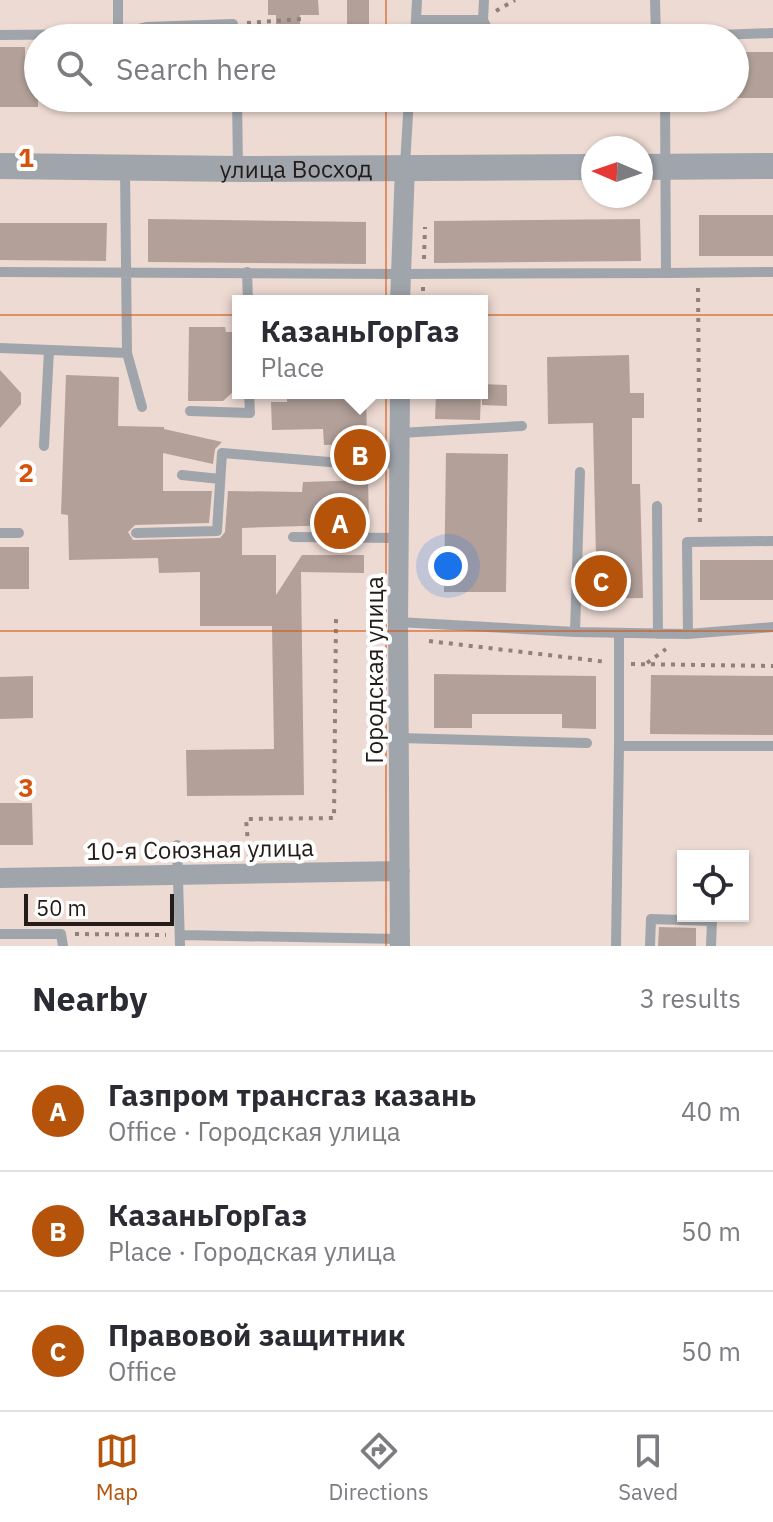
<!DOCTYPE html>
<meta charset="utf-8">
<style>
body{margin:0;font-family:"IBM Plex Sans",sans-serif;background:#f2f2f3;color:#2b2b33}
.controls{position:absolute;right:24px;bottom:24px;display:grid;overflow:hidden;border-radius:0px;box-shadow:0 2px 6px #0004}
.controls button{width:72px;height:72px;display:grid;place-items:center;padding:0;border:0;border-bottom:2px solid #e1e1e2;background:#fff;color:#2b2b33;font:40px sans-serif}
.compass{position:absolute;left:581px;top:136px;width:72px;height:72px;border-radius:50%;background:#fff;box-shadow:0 2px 6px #0004;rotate:272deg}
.scale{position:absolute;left:24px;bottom:20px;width:150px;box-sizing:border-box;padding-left:8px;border:4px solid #231c19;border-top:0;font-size:22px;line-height:28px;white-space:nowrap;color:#231c19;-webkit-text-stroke:6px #fff;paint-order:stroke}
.you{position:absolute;left:448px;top:566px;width:28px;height:28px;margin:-20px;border:6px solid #fff;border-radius:50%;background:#1a73e8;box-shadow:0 0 0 12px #1a73e833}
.badge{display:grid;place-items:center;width:52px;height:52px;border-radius:50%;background:#b45309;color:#fff;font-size:26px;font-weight:700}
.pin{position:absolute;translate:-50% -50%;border:4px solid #fff;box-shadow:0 2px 8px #0006}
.popup{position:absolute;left:232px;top:295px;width:256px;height:104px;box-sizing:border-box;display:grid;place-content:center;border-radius:0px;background:#fff;filter:drop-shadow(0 2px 6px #0005);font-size:26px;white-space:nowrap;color:#7c7c81}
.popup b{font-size:30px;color:#2b2b33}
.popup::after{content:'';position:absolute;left:50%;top:100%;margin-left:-16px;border:16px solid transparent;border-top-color:#fff}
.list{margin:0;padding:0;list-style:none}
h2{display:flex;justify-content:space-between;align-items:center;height:104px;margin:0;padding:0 32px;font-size:34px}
h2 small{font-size:26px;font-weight:400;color:#7c7c81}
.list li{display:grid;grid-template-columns:52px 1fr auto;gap:24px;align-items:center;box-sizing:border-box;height:120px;padding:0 32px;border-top:2px solid #e1e1e2}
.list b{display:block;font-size:30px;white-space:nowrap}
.list p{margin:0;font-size:26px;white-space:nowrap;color:#7c7c81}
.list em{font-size:26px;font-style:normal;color:#7c7c81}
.icon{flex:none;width:44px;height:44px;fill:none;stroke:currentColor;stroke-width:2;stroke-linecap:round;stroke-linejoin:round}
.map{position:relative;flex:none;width:773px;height:946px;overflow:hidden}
.search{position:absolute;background:#fff;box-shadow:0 2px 6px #0004;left:24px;right:24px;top:24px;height:88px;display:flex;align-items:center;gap:20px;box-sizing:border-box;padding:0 28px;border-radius:44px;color:#7c7c81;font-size:30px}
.sheet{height:464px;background:#fff}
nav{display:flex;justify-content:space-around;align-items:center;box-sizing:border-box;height:112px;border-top:2px solid #e1e1e2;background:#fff;font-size:22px;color:#7c7c81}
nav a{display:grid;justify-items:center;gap:4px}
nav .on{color:#b45309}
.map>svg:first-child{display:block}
</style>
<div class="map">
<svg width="773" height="946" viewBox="0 0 773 946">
<rect width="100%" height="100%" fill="#eddad3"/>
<path fill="#b2a099" d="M268 0H318L319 15H300V38H276V15H268Z
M347 0H369V38H347Z
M0 47H25V65H38V107H0Z
M735 52H773V98H735Z
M699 215H773V256H699Z
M148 219 366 222V264L148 262Z
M640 219 641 261 434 263V221Z
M0 223H107L106 261 0 260Z
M189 327H225L226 332H234V391L223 401H188Z
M629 355 630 393H644V418H632V484H640L643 598 584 599 585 559 596 558 593 423 548 424 547 357Z
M0 370 21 393V404L0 428Z
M66 375 119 377 118 426 164 427V429L222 442 215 449 213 464 163 453V491H212L209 523 135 525 128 532 133 540 220 538 225 532 228 491 302 492 303 482 368 480 369 524 242 528V555H276V595L302 555H364V573L301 572 304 795 187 796 186 750 274 749 272 626H200V572L159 573 158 558 69 560 68 515 61 514Z
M482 384 507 385V406L482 405Z
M287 393H366L367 444 324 445 323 429 272 430 271 402H287Z
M436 393H481L480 420 435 419Z
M446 453 508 454 506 592H444Z
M0 547H29V589H0Z
M700 560H773V600H700Z
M434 674 596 676V729L562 728V714H472V728H434Z
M651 675 773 676V735L650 734Z
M33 676V718L0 719V677Z
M0 803H32L33 845H0Z
M659 927 696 928V946H658Z"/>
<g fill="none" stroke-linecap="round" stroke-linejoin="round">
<path stroke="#8f827d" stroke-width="4" stroke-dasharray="4 6" stroke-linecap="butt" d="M496 11 515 0
M247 23 302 19
M424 259 425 227
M698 288 700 527
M423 301V287
M429 641 607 662
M647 663 666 649
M631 664 773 666
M249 856 246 819 334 818 336 619
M75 934 166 935"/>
<path stroke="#a0a5ab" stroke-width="10" d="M655 0 656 37
M417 20H483L491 36 665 38
M483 20 484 0
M118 34 146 27 233 24 234 38
M0 35 118 34V0
M665 37 773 33
M415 38 417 0
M237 98 238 168
M665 98 666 273 773 272
M405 165 409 98
M125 170 127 353 142 407
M0 272 400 274 666 273
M247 272 248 301
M0 348 127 353
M190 411 250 413 249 393
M400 433 522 426
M44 446 49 350
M367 464 400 463
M182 475 220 479
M657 506 658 634
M0 533H19
M136 533 217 531 222 453 353 464
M293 537 399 538
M398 622 575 632 688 634 773 627
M575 632 580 472
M619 633V746H773
M688 634 687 542 773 541
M400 738 587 743
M177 845 180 946
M0 934H61L63 946
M180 935 400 939
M616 946 619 746
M650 946 651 919 712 921 711 946"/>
<path stroke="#a0a5ab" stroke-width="20" d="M400 301 405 167
M400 393 398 622 400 946
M0 878 400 871"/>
<g stroke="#a0a5ab" stroke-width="26">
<path id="s1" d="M0 166 238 169 593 167"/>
<path d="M641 167 773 166"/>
</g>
</g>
<path fill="none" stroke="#d4530d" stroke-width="2" stroke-opacity="0.55" d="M386 0V38M386 98V946M0 315H773M0 631H773"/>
<g text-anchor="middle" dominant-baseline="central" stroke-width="8" stroke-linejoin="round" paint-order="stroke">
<g font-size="24" fill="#231c19" stroke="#fff">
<text stroke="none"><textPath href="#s1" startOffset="296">улица Восход</textPath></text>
<text transform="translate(374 670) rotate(-90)">Городская улица</text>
<text transform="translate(200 849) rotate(-1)">10-я Союзная улица</text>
</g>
</g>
<g font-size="26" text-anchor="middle" font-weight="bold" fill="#d4530d" stroke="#fff" stroke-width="8" stroke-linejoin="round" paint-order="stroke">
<text x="26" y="167">1</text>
<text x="26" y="482">2</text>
<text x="26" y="797">3</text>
</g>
</svg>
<div class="controls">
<button><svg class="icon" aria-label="locate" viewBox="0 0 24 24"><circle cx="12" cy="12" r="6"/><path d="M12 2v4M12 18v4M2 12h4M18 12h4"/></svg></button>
</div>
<svg class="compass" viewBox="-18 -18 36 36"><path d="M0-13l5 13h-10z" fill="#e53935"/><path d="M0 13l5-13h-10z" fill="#7c7c81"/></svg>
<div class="scale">50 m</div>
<div class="you"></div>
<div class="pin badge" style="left:340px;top:523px">A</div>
<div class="pin badge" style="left:360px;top:455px">B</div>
<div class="popup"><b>КазаньГорГаз</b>Place</div>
<div class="pin badge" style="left:601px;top:581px">C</div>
<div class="search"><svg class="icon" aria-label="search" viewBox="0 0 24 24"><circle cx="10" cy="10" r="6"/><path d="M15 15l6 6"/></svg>Search here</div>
</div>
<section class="sheet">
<h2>Nearby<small>3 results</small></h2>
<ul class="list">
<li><span class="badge">A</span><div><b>Газпром трансгаз казань</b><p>Office · Городская улица</p></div><em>40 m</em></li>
<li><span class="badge">B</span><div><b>КазаньГорГаз</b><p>Place · Городская улица</p></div><em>50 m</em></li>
<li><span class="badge">C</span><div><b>Правовой защитник</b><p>Office</p></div><em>50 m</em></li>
</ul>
</section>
<nav>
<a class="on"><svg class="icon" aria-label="map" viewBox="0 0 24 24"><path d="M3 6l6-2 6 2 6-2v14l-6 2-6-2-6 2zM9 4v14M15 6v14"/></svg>Map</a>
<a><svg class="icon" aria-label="directions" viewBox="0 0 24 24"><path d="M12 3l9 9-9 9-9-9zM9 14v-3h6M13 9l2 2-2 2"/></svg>Directions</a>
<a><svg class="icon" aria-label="saved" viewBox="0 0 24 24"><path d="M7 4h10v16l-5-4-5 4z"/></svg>Saved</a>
</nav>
